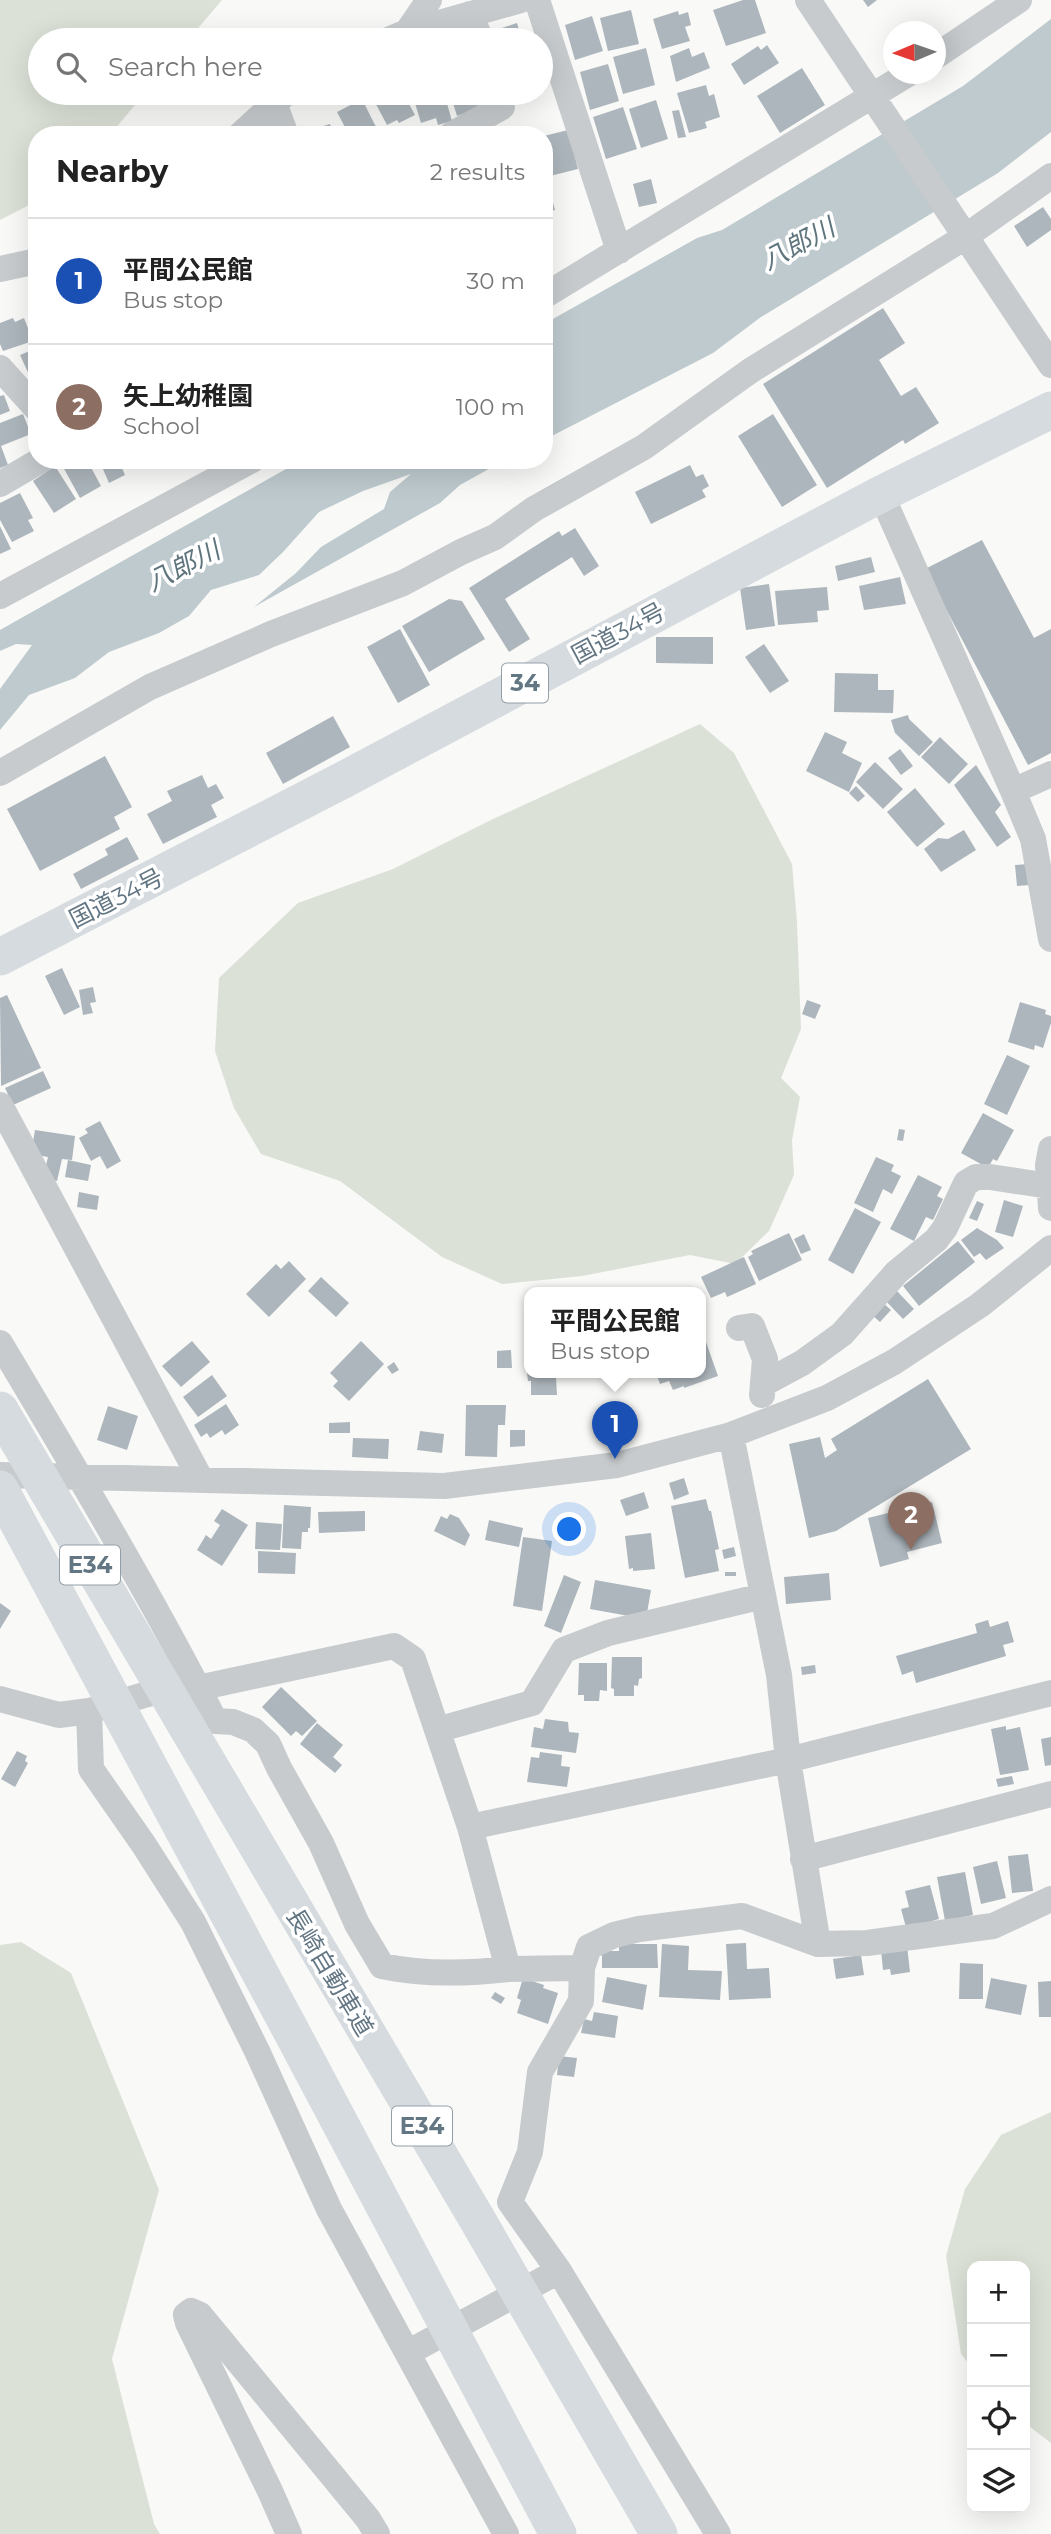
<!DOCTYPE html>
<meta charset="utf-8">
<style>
body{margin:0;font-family:Montserrat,"Noto Sans JP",sans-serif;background:#f6f6f6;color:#222}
.controls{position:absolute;right:21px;bottom:21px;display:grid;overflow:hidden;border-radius:14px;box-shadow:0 7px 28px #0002}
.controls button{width:63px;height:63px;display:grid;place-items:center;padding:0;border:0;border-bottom:2px solid #e0e0e0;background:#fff;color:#222;font:35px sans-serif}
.compass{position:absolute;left:883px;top:21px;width:63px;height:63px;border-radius:50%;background:#fff;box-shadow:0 7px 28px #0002;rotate:268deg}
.you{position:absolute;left:570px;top:1530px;width:24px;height:24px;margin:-18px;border:5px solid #fff;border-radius:50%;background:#1a73e8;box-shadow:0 0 0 10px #1a73e833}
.badge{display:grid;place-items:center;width:46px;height:46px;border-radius:50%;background:#0b8043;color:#fff;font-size:23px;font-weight:700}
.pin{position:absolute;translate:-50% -58px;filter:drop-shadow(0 2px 4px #0008)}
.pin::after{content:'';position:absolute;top:37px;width:24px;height:21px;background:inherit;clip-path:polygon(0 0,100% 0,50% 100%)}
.popup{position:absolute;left:524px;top:1287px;width:182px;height:91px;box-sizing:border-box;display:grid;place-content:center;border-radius:14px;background:#fff;filter:drop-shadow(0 2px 5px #0005);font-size:23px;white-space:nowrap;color:#767676}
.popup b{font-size:26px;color:#222}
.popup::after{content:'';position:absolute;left:50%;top:100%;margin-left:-14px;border:14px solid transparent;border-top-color:#fff}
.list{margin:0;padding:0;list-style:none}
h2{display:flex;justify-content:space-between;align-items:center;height:91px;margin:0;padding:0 28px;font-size:30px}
h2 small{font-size:23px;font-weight:400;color:#767676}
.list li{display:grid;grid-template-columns:46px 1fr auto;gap:21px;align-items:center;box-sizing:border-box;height:126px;padding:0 28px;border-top:2px solid #e0e0e0}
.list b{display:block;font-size:26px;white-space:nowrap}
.list p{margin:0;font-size:23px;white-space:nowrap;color:#767676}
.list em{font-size:23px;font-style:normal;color:#767676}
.icon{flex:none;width:38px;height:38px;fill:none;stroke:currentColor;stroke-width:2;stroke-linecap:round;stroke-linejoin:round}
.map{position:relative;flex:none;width:1051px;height:2534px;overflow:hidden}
.search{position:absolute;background:#fff;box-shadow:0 7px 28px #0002;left:28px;top:28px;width:525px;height:77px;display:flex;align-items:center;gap:18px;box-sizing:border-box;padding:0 24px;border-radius:38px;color:#767676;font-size:26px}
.panel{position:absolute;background:#fff;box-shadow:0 7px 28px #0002;left:28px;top:126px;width:525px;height:343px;border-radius:28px}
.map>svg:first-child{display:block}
</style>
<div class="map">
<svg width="1051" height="2534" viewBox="0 0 1051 2534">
<rect width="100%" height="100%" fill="#f9f9f7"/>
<path fill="#dbe1d7" d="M0 0H222L188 40H40V93H145L110 135H37V201L0 220Z
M700 724 734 753 792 864 797 922 801 1029 781 1078 800 1097 792 1140 794 1175 769 1231 735 1264 690 1255 582 1276 502 1284 442 1257 340 1181 261 1154 234 1108 215 1051 219 978 298 903 393 869 491 820Z
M21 1942 71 1973 159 2190 112 2359 154 2524 160 2534H0V1945Z
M1051 2112V2443L1025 2423V2266H972V2368L961 2354 946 2256 965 2189 1001 2135Z"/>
<path fill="#becace" d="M1051 19V132L998 173 761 317 713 353 544 440V324L697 238 722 230 963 86Z
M302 460H505L460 485 440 503 254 607 296 573 321 547 384 509 390 492 411 474 363 491 319 512 283 552 259 575 211 590 189 616 159 633 109 652 75 678 29 695 0 730V689L32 645 16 644 0 651V630Z"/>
<path fill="#adb6bc" d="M743 0H755L766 33 726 46 713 10Z
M863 0H877L868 7Z
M631 10 639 44 608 51 600 18Z
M678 11 679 15 688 12 691 25 685 27 690 41 662 49 653 19Z
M592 16 603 51 575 60 565 25Z
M517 23 522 40H499L496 30Z
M456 34 457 40H437Z
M767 45 779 63 744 85 731 64 758 46 761 50Z
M646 48 655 85 623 94 613 57Z
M689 48 692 57 704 52 710 68 676 82 670 56Z
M541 57H543L550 79 541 81Z
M608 64 619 101 590 110 580 72Z
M802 68 825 105 780 133 757 96Z
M706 85 709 96 714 94 720 117 705 122 707 128 689 133 677 93Z
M370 93H403L415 115 399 123 397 120 387 125Z
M412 93H444L452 121 438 125 436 118 421 123Z
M450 93H482L486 106 457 116Z
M362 99 380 135H349L337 112Z
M656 100 668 139 641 148 629 109Z
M623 107 637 149 606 159 593 117Z
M679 110 686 137 678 138 672 111Z
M330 124 333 135H312L311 130Z
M568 130 578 169 546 177 544 136Z
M651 179 657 203 639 207 633 184Z
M549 188 555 210 548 212 551 222 544 224V189Z
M1043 207 1051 219V230L1027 247 1014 226Z
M883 308 905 343 879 360 901 396 916 387 939 423 905 444 903 440 827 488 763 384Z
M13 318 15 322 24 318 33 341 3 351 0 344V323Z
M37 348V392L20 355Z
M4 395 10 411 0 415V396Z
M23 414 31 434 1 446 8 465 0 468V423Z
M773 414 817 485 782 507 738 436Z
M69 460H87L101 486 80 498 62 465Z
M99 460H139L122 468 125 475 109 483Z
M690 465 696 477 703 474 709 486 702 490 706 497 651 524 635 492Z
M55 466 76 499 54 513 33 481Z
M20 493 33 518 28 520 34 531 12 542 0 520V503Z
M0 526 11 549 0 554Z
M575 528 599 566 584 576 572 557 505 599 530 639 509 652 469 588 559 531 562 536Z
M982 540 1034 638 1051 629V753L1028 765 925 569Z
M871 557 875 572 838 581 835 566Z
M900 577 906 604 864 610 859 586Z
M769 584 775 626 746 630 740 588Z
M827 587 829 610 817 611 818 622 778 625 775 591Z
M449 599 462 601 485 639 429 672 402 626Z
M400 629 430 685 398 703 367 647Z
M656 637H713V664L656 663Z
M764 644 789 681 770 693 745 657Z
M835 673 878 674V690H894L893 713 834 712Z
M908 715 909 719 933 742 919 756 895 733 891 720Z
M333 716 350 747 283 784 266 753Z
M825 732 847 742 842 753 862 763 849 792 806 771Z
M940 737 968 764 949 784 921 757Z
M900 749 913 766 901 775 888 758Z
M105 756 132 807 114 817 120 829 40 871 7 809Z
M875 762 903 789 883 809 856 782Z
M976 765 1001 805 995 812 1011 837 997 847 954 785Z
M202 775 208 788 216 784 224 798 211 805 217 817 163 844 147 814 172 801 167 791Z
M856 786 865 796 858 802 849 793Z
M915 788 945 824 917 847 887 812Z
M964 830 976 850 941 872 924 849 938 838 948 839Z
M127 837 139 859 81 889 73 874 108 855 105 849Z
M1028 864 1029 885 1017 886 1015 865Z
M62 968 80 1007 64 1015 45 976Z
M93 987 96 1002 90 1003 93 1013 83 1015 79 990Z
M7 995 41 1068 1 1086 0 998Z
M807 1000 821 1005 815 1019 802 1014Z
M1020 1002 1046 1010 1045 1014 1051 1016V1023L1043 1048 1035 1045 1034 1050 1008 1042Z
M1007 1055 1030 1066 1007 1115 984 1104Z
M43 1071 51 1088 13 1105 5 1088Z
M983 1113 1014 1130 997 1161 993 1159 988 1168 961 1153Z
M100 1121 121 1161 107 1169 100 1156 91 1161 79 1138 88 1133 85 1129Z
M899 1129 905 1130 903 1141 897 1140Z
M35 1130 75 1136 72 1160 62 1159 57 1181 43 1178 48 1157 31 1154Z
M876 1157 894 1165 891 1171 901 1176 892 1194 883 1189 873 1212 854 1203Z
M68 1160 91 1165 88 1181 65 1177Z
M918 1175 942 1187 937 1196 943 1199 933 1220 926 1217 914 1241 890 1229Z
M79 1192 99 1196 97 1210 77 1207Z
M1004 1200 1023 1206 1013 1237 995 1232Z
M977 1201 984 1204 977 1221 969 1218Z
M855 1208 881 1222 853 1274 828 1260Z
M977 1228 997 1240 1004 1248 986 1260 980 1253 974 1257 961 1240Z
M789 1233 802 1260 759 1281 748 1257 753 1254 751 1251Z
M804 1234 811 1250 801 1254 794 1239Z
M958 1241 975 1262 919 1306 903 1286Z
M744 1257 756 1284 727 1297 725 1292 711 1298 701 1277Z
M289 1261 306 1279 269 1317 246 1294 276 1264 281 1269Z
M321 1277 349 1303 336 1317 308 1291Z
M896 1290 914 1309 903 1319 885 1300Z
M883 1303 891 1310 880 1322 872 1315Z
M701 1328 718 1376 684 1388V1386L673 1390 669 1381 660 1384 656 1373H701Z
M192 1341 210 1362 181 1387 162 1366Z
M361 1341 384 1364 349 1401 333 1386 338 1381 330 1373Z
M529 1347V1365H524V1348Z
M511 1350 512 1368H497V1351Z
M394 1362 399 1370 392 1374 387 1367Z
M527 1373H602V1376L556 1378 557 1395H531V1381H528Z
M619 1373H635L624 1381Z
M212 1375 227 1396 198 1417 183 1397Z
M928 1379 971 1449 836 1531 809 1538 789 1444 820 1437 825 1458 837 1450 831 1439Z
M226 1404 239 1425 225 1435 222 1430 210 1438 207 1433 201 1437 194 1425Z
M466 1405H506L505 1425H498L497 1457 465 1456Z
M108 1406 138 1416 127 1450 97 1440Z
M350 1422V1433H329V1423Z
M510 1430H525V1446L510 1447Z
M420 1431 444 1434 442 1453 417 1450Z
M353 1438 389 1439 388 1459 352 1457Z
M684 1478 689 1494 674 1500 669 1483Z
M644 1492 649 1508 626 1516 620 1500Z
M706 1499 709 1511H711L719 1549 715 1550 719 1571 685 1578 671 1506Z
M932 1502 942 1543 907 1552 909 1559 880 1567 868 1518Z
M284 1505 311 1507 310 1528H308V1532H302L301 1549 282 1548Z
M222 1509 248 1525 222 1566 197 1550 206 1535 211 1539 220 1525 214 1521Z
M365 1511V1531L319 1533 318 1512Z
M450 1514 459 1518 470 1535 465 1546 434 1531 441 1516 447 1519Z
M489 1520 523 1528 519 1547 485 1540Z
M256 1522 282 1524 280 1550 255 1549Z
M651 1533 655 1569 633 1571V1568L629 1569 625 1536Z
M523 1537 552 1541 542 1611 513 1606Z
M734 1547 736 1556 724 1559 722 1550Z
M258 1551 296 1553 295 1574 258 1573Z
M725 1572H736V1576H725Z
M829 1573 831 1600 786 1604 784 1577Z
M564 1575 581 1582 561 1633 544 1626Z
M595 1580 651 1590 646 1619 590 1609Z
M0 1603 11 1611 0 1629Z
M988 1620 990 1627 1008 1621 1014 1642 1003 1645 1006 1656 916 1683 913 1671 902 1675 896 1656 977 1633 975 1624Z
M612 1657H642V1678L639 1679 638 1686 634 1685V1696H614V1689L611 1688Z
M579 1663H607V1691L600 1690 599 1701H584V1695H578Z
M815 1665 816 1673 802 1675 801 1667Z
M281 1687 317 1721 302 1736 296 1731 291 1736 262 1707Z
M545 1719 568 1722 569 1732 579 1733 576 1753 531 1747 534 1727 543 1729Z
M317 1723 343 1745 333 1757 342 1765 335 1773 300 1744Z
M1006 1726V1730L1020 1727 1029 1770 1000 1775 991 1729Z
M1051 1737V1765L1045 1766 1041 1739Z
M17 1751 27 1756 25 1761 28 1763 15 1787 1 1779Z
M540 1752 562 1755 561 1766 570 1767 567 1787 527 1782 531 1757 539 1758Z
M1012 1776 1014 1784 998 1787 996 1779Z
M1028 1854 1033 1891 1012 1893 1008 1856Z
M997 1861 1006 1898 981 1904 973 1867Z
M965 1872 973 1915 945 1921 937 1877Z
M930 1885 939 1919 915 1926 907 1931 901 1909 909 1907 905 1891Z
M746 1943 747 1969 769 1968 771 1998 729 2000 726 1944Z
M619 1944H657L658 1968H602V1951H619Z
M662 1944 689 1946 688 1970 722 1971 720 2000 659 1997Z
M907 1946 910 1972 891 1975 890 1969 883 1970 881 1950Z
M861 1955 864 1975 836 1979 833 1959Z
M960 1963 983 1964V1999H959Z
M607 1977 647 1985 643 2010 602 2002Z
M523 1978 544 1985 543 1988 558 1993 548 2024 517 2013 521 2000 517 1998Z
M991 1978 1027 1985 1021 2015 985 2008Z
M1051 1981V2017H1039L1038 1982Z
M495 1992 505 1998 501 2004 491 1998Z
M594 2012 618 2016 615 2038 581 2033 584 2019 592 2021Z
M559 2056 577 2058 574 2077 557 2075Z"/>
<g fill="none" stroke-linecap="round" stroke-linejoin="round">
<path stroke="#c7cbce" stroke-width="26" d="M537 0 619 251
M808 0 1051 365
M470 14 481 40
M407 32 521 0
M388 40 407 32 429 0
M936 56 1019 0
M274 103 286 135
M240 135 286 93
M451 135 502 107 497 93
M0 269 37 261
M544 296 908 74
M0 368 37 409
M0 484 41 460
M881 494 1013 791 1051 774
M0 596 252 460
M0 773 150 687 271 634 403 583 461 552 495 537 534 509 644 447 750 371 965 237 1051 176
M1013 791 1033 839 1051 939
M0 1105 200 1478
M1051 1149 1048 1165 1051 1208
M739 1328 752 1326 765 1359 762 1395
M0 1343C74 1467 149 1592 215 1721L233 1722 253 1730 268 1744 279 1768 321 1843 357 1924 382 1966C424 1975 465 1974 508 1969
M763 1384 802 1363 842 1334 897 1272 936 1240 945 1228 966 1183 976 1177H990L1049 1186
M731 1435 779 1675 788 1760 818 1944 867 1943 993 1926 1051 1899
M0 1475 444 1486 617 1465 731 1435 827 1398 894 1362 980 1305 1051 1248
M179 1685 89 1711 91 1769 144 1845 193 1922 257 2051 329 2209 506 2534
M198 1688 394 1646 413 1659 470 1827 508 1969 582 1968 581 2001 540 2072 530 2152 510 2202 559 2271 718 2534
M0 1699 59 1715 89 1711
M437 1730 532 1703 564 1650 608 1633 763 1596
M470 1827 788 1760 1051 1693
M803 1859 1051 1794
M582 1968 589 1947 614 1935 639 1929 742 1916 818 1944
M409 2352 559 2271
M289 2534 270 2491 188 2323 186 2315 191 2311 200 2315 368 2519 377 2534"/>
<path stroke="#d6dbdf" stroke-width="37" d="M0 957 345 779 881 494 1051 410
M0 1410 477 2219 659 2534
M0 1489 288 2025 558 2534"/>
</g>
<g text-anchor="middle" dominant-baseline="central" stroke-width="7" stroke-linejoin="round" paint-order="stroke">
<g fill="#fff" stroke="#929fa8" stroke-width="2">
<rect x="502" y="663.5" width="46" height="39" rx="5"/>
<rect x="60" y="1545.5" width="60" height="39" rx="5"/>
<rect x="392" y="2106.5" width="60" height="39" rx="5"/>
</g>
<g font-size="23" font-weight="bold" fill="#637683">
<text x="525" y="683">34</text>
<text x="90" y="1565">E34</text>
<text x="422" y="2126">E34</text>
</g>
<g font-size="24" fill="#637683" stroke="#fff">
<text transform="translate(618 633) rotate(-28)">国道34号</text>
<text transform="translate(116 898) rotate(-27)">国道34号</text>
<text transform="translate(330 1972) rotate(59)">長崎自動車道</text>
</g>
<g font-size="26" font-style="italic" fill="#5e757d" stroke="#fff">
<text transform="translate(798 244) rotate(-28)">八郎川</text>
<text transform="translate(183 566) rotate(-27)">八郎川</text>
</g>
</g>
</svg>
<div class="controls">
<button>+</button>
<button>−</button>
<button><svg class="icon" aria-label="locate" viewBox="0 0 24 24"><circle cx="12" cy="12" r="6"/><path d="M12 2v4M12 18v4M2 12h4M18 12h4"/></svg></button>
<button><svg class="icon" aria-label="layers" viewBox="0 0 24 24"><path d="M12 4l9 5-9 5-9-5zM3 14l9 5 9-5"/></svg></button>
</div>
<svg class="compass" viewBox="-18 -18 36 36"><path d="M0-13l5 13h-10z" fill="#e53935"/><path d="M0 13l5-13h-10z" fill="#767676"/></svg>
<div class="you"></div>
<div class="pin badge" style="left:615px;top:1459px;background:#1a4fb4">1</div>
<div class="popup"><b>平間公民館</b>Bus stop</div>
<div class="pin badge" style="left:911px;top:1550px;background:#8d6e63">2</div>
<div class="search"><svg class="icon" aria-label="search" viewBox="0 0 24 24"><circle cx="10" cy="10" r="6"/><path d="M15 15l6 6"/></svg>Search here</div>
<section class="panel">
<h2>Nearby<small>2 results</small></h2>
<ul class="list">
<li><span class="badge" style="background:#1a4fb4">1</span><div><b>平間公民館</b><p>Bus stop</p></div><em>30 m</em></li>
<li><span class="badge" style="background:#8d6e63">2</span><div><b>矢上幼稚園</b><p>School</p></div><em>100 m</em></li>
</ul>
</section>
</div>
